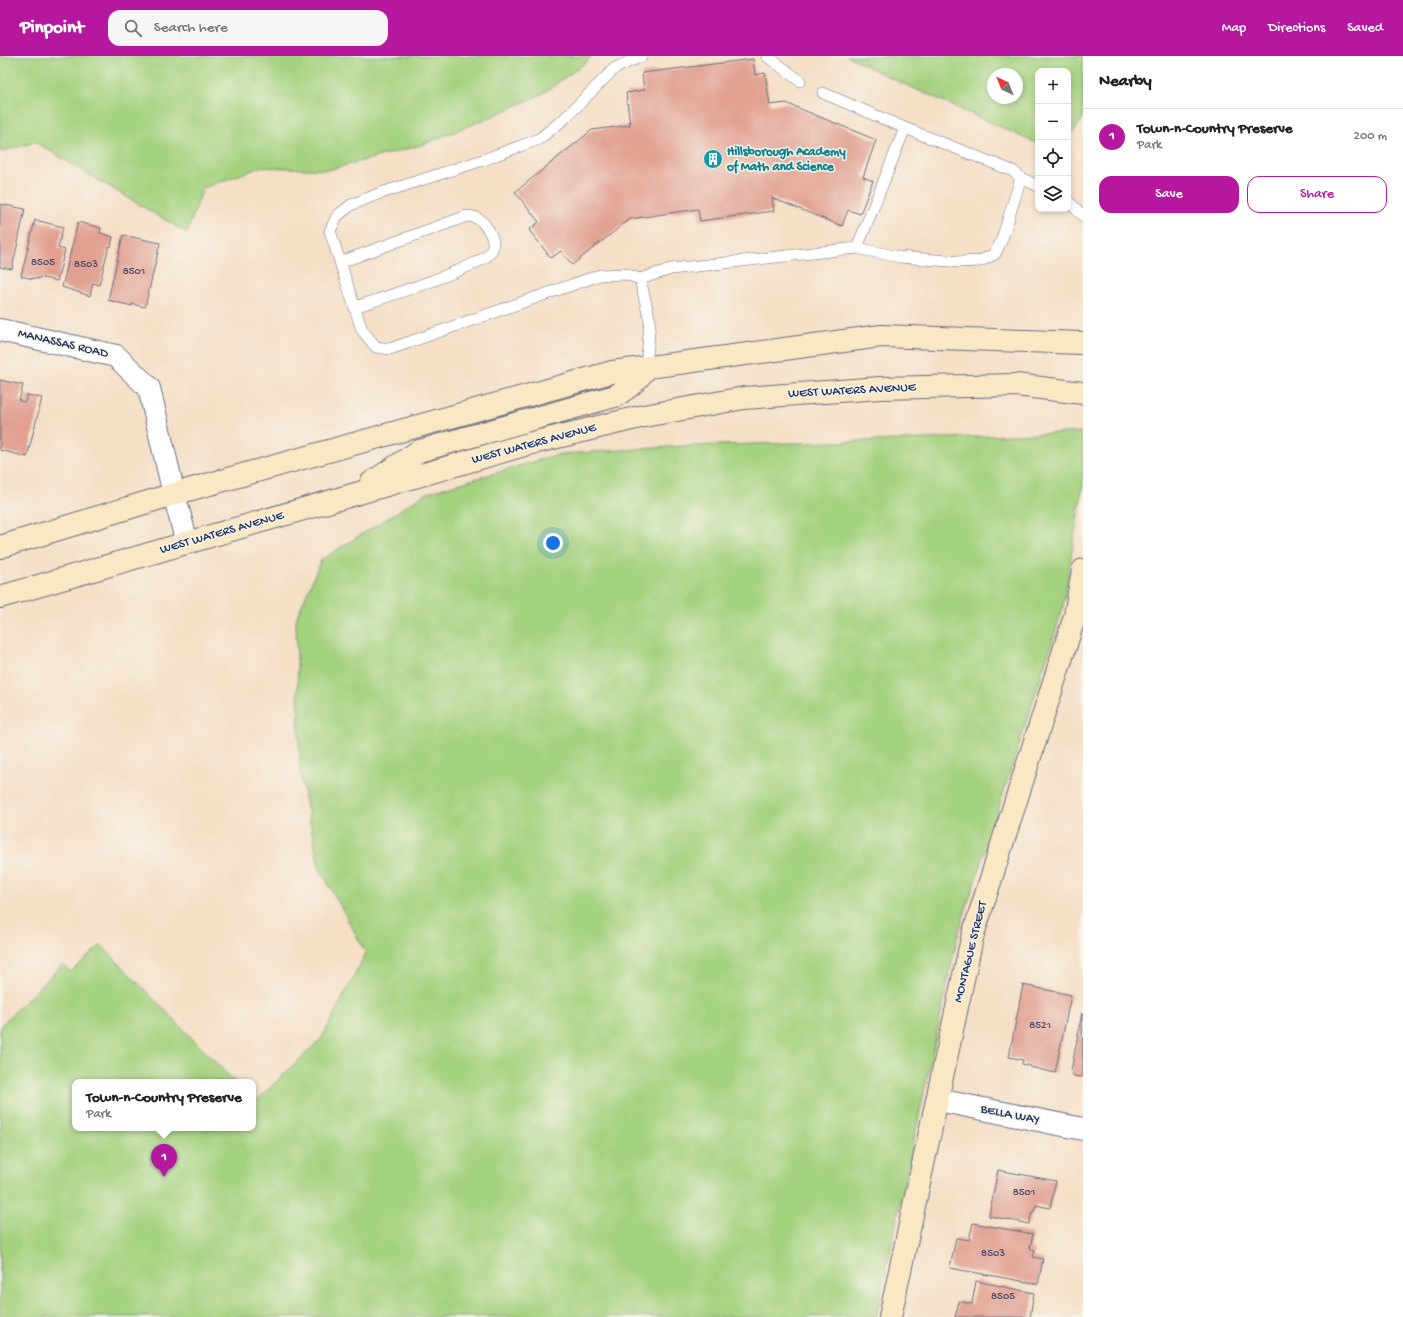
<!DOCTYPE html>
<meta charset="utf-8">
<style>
body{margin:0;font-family:"Gochi Hand",sans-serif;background:#f6f6f6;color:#202124}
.controls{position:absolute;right:12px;top:12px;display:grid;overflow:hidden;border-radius:8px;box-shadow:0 2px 6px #0003}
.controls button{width:36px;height:36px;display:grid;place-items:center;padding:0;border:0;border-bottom:1px solid #e0e0e0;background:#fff;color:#202124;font:20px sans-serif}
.compass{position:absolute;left:987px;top:12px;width:36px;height:36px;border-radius:50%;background:#fff;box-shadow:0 2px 6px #0003;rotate:317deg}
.you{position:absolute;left:553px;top:487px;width:14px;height:14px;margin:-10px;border:3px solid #fff;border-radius:50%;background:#1a73e8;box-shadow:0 0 0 6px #1a73e833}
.badge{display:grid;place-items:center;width:26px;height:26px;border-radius:50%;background:#b5179e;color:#fff;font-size:13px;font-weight:700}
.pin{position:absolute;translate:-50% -33px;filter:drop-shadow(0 1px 2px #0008)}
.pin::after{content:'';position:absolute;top:21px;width:14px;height:12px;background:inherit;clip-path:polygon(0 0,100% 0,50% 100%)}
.popup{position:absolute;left:72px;top:1023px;width:184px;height:52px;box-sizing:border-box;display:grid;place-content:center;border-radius:8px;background:#fff;filter:drop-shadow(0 1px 3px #0005);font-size:13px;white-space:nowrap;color:#757577}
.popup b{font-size:15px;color:#202124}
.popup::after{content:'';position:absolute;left:50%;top:100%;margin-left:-8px;border:8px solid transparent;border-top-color:#fff}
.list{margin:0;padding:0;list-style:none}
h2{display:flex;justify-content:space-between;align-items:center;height:52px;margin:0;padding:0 16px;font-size:17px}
h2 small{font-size:13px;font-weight:400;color:#757577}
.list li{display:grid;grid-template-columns:26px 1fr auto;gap:12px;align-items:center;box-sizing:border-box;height:56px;padding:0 16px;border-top:1px solid #e0e0e0}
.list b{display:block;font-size:15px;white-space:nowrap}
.list p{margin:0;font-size:13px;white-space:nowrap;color:#757577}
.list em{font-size:13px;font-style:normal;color:#757577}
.actions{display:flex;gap:8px;padding:12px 16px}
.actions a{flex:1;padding:9px 0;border:1px solid #b5179e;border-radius:12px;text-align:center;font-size:14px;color:#b5179e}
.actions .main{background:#b5179e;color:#fff}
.icon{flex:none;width:22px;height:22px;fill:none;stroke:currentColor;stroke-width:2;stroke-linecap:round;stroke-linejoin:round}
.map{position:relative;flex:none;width:1083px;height:1261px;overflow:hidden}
header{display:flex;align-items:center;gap:24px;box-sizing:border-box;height:56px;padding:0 20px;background:#b5179e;color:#fff}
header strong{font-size:19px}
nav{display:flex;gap:22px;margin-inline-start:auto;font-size:14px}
.search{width:280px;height:36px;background:#f6f6f6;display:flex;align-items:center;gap:10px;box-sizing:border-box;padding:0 14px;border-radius:12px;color:#757577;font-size:15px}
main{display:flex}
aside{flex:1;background:#fff}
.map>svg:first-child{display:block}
</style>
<header>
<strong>Pinpoint</strong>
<div class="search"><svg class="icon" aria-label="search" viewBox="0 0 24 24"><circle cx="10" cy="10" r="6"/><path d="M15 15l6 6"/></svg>Search here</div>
<nav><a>Map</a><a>Directions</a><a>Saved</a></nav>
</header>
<main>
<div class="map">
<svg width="1083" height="1261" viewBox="0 0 1083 1261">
<rect width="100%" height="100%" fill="#f7f3e8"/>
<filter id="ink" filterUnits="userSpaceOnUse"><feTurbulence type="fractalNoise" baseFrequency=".025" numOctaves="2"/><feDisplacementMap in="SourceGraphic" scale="8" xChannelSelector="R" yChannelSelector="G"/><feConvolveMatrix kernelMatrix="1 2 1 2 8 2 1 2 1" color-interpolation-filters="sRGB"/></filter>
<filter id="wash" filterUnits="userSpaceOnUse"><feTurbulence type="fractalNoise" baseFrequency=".012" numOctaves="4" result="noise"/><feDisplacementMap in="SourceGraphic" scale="16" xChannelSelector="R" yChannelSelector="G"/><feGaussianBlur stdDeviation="0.9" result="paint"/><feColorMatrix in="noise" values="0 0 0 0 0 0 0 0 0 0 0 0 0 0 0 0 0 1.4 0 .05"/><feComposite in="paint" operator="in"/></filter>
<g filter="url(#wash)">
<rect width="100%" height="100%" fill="#f5dfc6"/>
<path fill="#a5d27f" stroke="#60806e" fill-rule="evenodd" d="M0 0H592L585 7 542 38 486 63 421 89 328 114 261 111 203 132 187 177 35 86 0 96Z
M847 0H1083V62L1075 74 1068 79V15H1038V88L891 22ZM993 18H1017V42H993Z
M1083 376V429L1062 555 958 878 876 1261H0V970L63 908 71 916 101 889 235 1026H75V1072H253V1044L255 1046 322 982 366 897 319 811 300 716 296 563 321 504 427 437 560 398 686 390 902 384Z"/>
<g id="blocks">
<path fill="#e1a092" d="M753 3 755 19 765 17 770 49 786 47 876 84 863 121 873 125 860 158 848 154 842 170 772 142 774 155 700 165 698 153 630 163 572 209 561 195 551 202 529 174 539 166 515 136 592 74 630 69 626 37 644 34 642 17Z
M0 148 25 153 12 213 0 211Z
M35 164 63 171 58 192 65 194 57 225 39 221V223L33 222V223L21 220Z
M78 166 101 172 100 177 113 181 111 191 109 190 99 229 93 227 90 240 62 231Z
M123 179 160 187 145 251 132 248V250L108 244Z
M0 324 23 329 19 345 25 346 27 339 42 342 27 401 0 394Z
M1023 929 1071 939 1055 1017 1030 1011 1031 1010 1022 1008 1023 1004 1009 1001Z
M1082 957 1083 1020 1080 1021 1074 1020 1071 1016Z
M998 1114 1056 1125 1050 1152 1036 1149 1034 1156H1032L1029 1168 989 1160Z
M973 1167 1033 1178 1030 1193 1035 1194 1033 1201 1043 1203 1038 1228 950 1212 956 1182 969 1184Z
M976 1225 1034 1237 1030 1261H955L959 1245 972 1248Z"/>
</g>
</g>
<g filter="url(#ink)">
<use href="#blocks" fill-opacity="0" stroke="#676d82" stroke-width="1"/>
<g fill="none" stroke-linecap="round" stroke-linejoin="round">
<defs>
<path id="lane" d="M642 0 615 12 564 63 539 83 483 104 378 138 351 149 337 160 330 175 362 274 376 291 390 293 600 219 625 218 640 223 671 213 857 192 899 201 961 206 980 205 995 198 1002 183 1021 122
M767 0 800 25
M823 37 905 72 1013 115 1021 122 1038 130
M1068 145 1083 160
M857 192 905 72
M341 206 467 160C476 160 482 164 487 172 492 179 496 189 490 197 480 211 377 244 355 251
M640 223 650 265 646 312"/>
<path id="street" d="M0 274 116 300 149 332 174 438 187 487
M938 1044 1083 1073"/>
<path id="secondary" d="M371 427 419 395 615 340C630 331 636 326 646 312
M0 491 174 438 612 316 881 280 1083 287
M0 541 528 388 644 360 744 342 880 332 1016 329 1083 337
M890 1261 972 882 1075 560 1083 514"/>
</defs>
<use href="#lane" stroke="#676d82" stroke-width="12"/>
<use href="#street" stroke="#676d82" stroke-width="24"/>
<use href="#secondary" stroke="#676d82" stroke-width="24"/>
<use href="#lane" stroke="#fff" stroke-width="11"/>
<use href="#street" stroke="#fff" stroke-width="22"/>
<use href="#secondary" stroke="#fae7c3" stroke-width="22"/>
</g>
</g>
<defs>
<symbol id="building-disc" viewBox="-11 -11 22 22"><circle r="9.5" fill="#0f9aa8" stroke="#f7f3e8"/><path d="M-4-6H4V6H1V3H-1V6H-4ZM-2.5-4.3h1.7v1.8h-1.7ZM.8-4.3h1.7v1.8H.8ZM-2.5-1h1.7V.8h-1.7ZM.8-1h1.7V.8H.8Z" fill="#fff"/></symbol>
</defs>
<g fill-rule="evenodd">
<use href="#building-disc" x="702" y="92" width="22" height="22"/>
</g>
<g text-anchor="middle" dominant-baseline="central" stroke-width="3" stroke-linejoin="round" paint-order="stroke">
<g font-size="11" fill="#4c4b6b">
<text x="43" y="207">8505</text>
<text x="86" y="209">8503</text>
<text x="134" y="216">8501</text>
<text x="1040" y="970">8521</text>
<text x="1024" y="1137">8501</text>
<text x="993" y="1198">8503</text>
<text x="1003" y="1241">8505</text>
</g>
<g font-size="13" font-weight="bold" fill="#0d838f" stroke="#f7f3e8" text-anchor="start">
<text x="727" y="96">Hillsborough Academy<tspan x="727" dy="15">of Math and Science</tspan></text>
</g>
<g font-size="13" fill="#1b2f5e" stroke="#f7f3e8">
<text transform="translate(63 288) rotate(13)">MANASSAS ROAD</text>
<text transform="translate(852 335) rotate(-3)">WEST WATERS AVENUE</text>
<text transform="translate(534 388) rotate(-15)">WEST WATERS AVENUE</text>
<text transform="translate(222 477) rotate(-16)">WEST WATERS AVENUE</text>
<text transform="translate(971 896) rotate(-76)">MONTAGUE STREET</text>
<text transform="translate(1010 1059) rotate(11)">BELLA WAY</text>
</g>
</g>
</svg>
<div class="controls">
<button>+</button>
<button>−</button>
<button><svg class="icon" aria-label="locate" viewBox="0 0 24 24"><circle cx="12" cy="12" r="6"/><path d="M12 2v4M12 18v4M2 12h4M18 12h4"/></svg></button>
<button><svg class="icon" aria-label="layers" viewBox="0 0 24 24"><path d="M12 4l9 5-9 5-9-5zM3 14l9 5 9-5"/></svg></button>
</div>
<svg class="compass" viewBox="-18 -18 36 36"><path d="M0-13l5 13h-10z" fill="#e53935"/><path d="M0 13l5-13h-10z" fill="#757577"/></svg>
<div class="you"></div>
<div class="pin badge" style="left:164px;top:1121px">1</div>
<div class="popup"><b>Town-n-Country Preserve</b>Park</div>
</div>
<aside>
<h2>Nearby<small></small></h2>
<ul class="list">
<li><span class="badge">1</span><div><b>Town-n-Country Preserve</b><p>Park</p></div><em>200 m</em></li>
</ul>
<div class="actions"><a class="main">Save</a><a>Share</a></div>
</aside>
</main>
